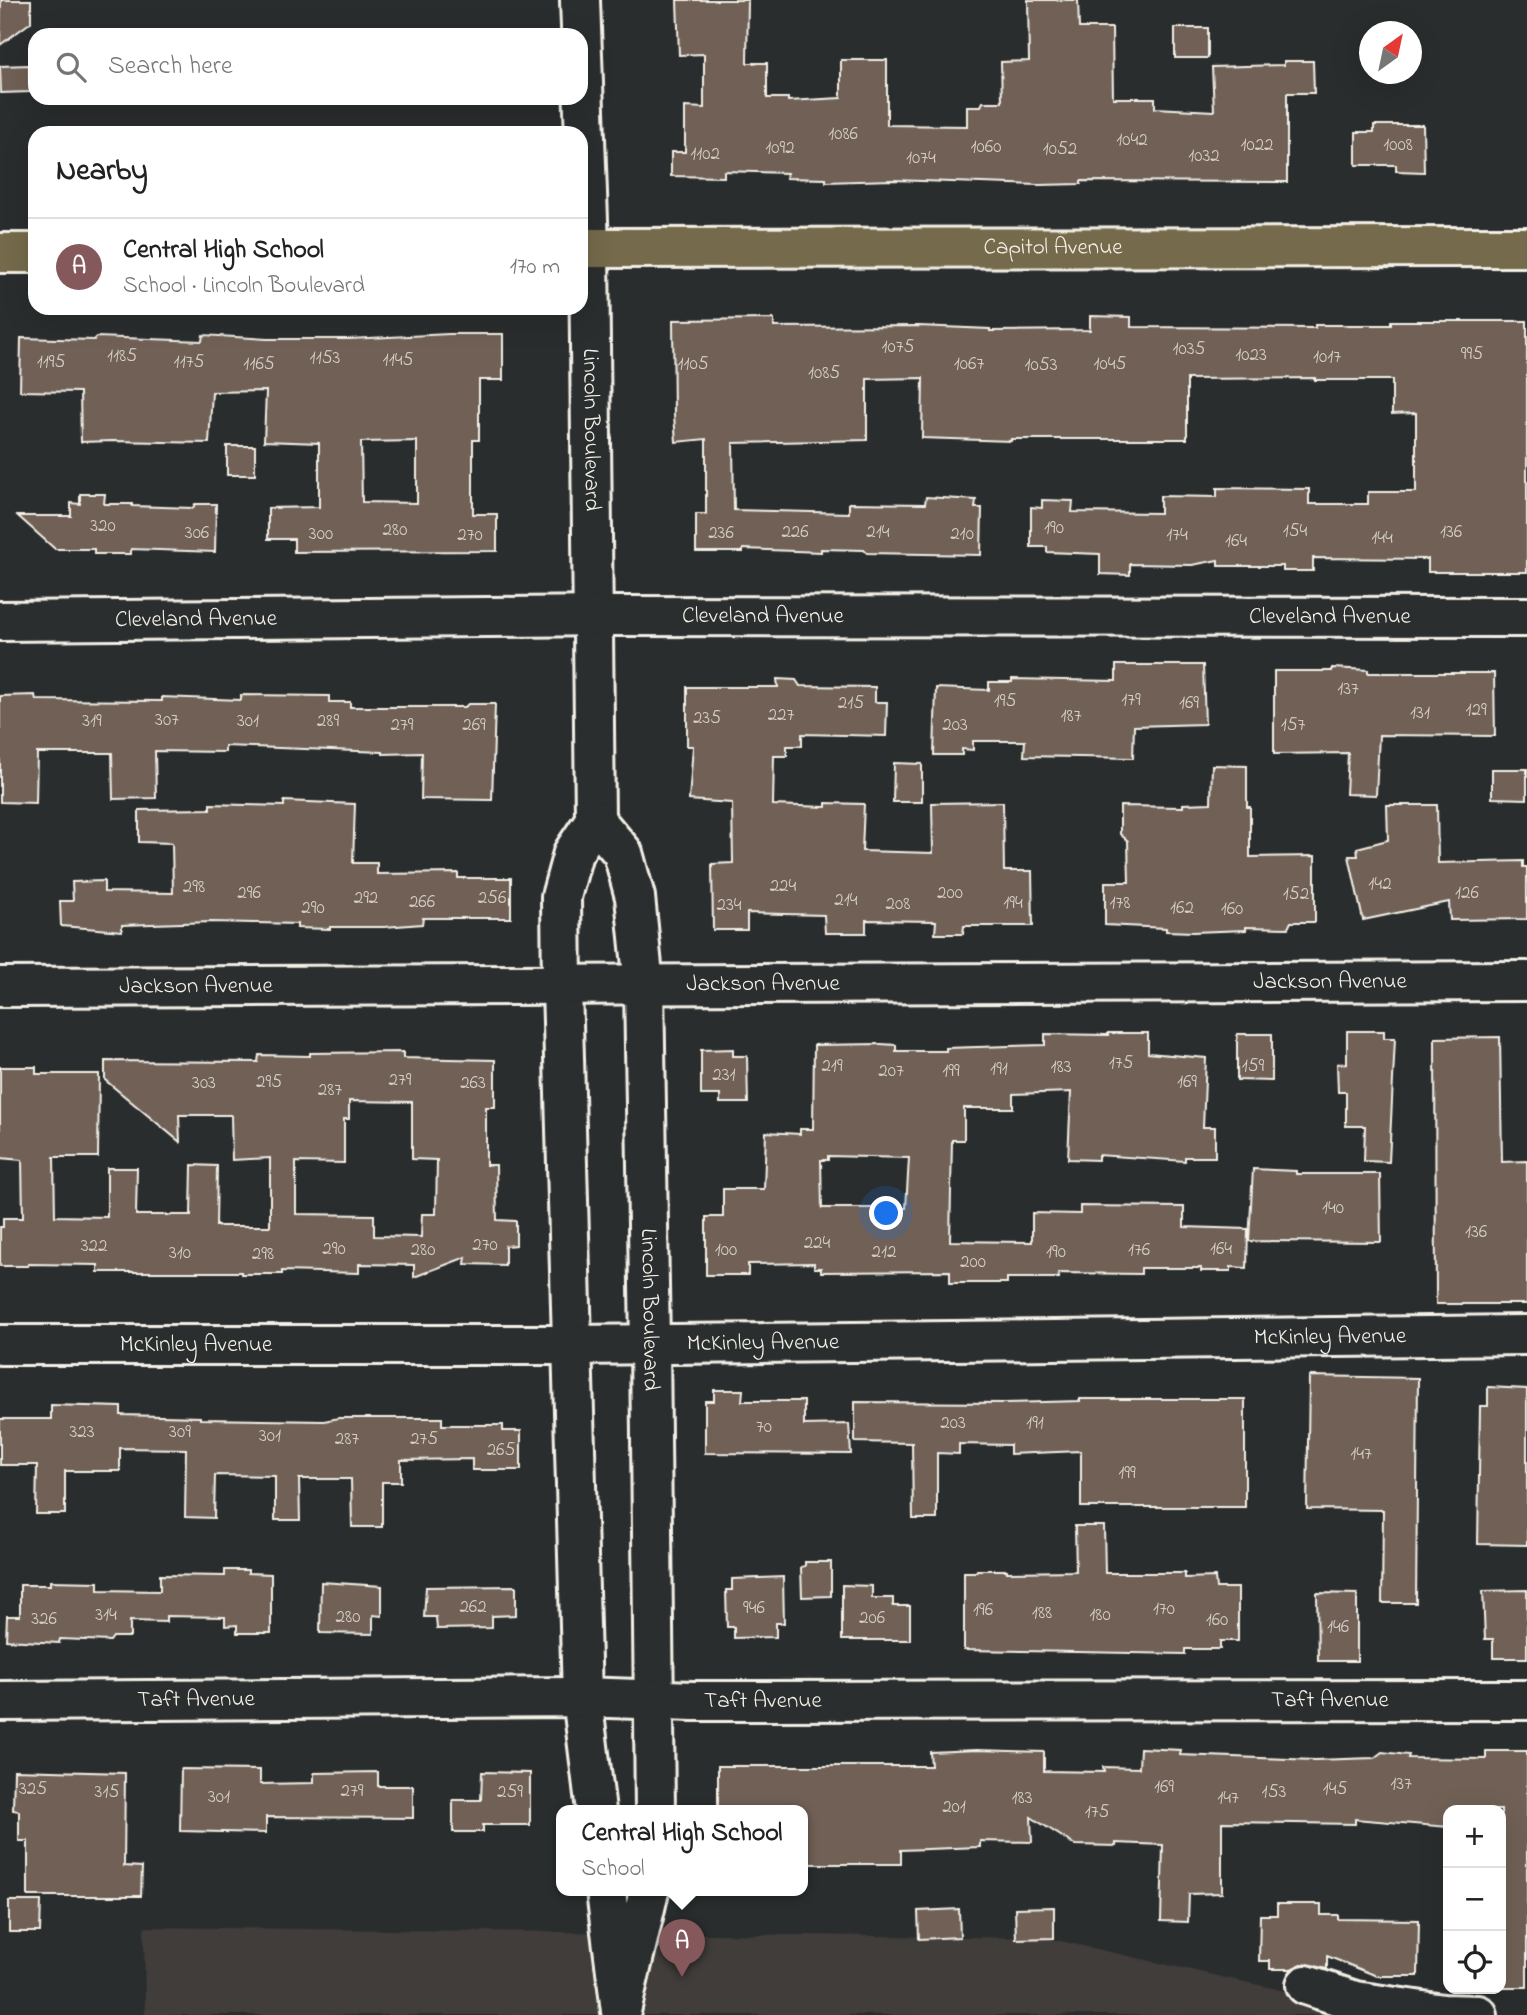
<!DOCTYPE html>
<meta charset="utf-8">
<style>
body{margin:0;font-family:"Indie Flower",sans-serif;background:#f6f6f6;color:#222}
.controls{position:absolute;right:21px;bottom:21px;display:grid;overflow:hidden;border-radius:14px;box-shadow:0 7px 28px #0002}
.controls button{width:63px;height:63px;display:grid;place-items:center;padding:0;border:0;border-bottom:2px solid #e0e0e0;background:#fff;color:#222;font:35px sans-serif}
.compass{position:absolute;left:1359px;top:21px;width:63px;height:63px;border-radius:50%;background:#fff;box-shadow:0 7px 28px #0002;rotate:33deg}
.you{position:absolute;left:887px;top:1214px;width:24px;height:24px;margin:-18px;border:5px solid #fff;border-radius:50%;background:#1a73e8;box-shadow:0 0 0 10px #1a73e833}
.badge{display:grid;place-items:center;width:46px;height:46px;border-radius:50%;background:#85585c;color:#fff;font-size:23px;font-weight:700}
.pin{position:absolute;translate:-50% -58px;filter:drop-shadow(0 2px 4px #0008)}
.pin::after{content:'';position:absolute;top:37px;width:24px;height:21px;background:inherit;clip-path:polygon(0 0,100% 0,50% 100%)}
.popup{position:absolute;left:556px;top:1805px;width:252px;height:91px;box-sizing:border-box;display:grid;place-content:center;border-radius:14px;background:#fff;filter:drop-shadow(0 2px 5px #0005);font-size:23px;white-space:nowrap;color:#767676}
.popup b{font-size:26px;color:#222}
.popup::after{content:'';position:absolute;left:50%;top:100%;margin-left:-14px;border:14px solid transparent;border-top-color:#fff}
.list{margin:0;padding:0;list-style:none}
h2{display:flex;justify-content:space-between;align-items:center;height:91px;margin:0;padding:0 28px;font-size:30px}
h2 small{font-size:23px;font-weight:400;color:#767676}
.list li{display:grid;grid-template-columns:46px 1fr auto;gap:21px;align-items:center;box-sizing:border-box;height:98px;padding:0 28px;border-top:2px solid #e0e0e0}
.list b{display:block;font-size:26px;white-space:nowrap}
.list p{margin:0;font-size:23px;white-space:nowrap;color:#767676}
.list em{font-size:23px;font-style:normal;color:#767676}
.icon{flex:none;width:38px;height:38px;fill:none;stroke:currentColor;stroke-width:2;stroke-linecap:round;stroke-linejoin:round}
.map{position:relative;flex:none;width:1527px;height:2015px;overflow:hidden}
.search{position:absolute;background:#fff;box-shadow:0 7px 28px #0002;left:28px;top:28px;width:560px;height:77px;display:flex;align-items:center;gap:18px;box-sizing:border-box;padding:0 24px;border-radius:21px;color:#767676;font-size:26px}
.panel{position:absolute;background:#fff;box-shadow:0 7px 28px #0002;left:28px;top:126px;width:560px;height:189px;border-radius:21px}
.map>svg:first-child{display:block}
</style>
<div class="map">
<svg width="1527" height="2015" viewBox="0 0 1527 2015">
<rect width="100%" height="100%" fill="#2a2d2e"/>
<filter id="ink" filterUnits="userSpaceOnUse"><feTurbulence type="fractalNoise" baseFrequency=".0143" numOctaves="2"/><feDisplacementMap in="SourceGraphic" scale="14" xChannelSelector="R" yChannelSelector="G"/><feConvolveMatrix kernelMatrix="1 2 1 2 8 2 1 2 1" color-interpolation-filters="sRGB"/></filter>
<g filter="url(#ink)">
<path fill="#3f3d3a" d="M144 1927 1047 1938 1393 2015H145Z"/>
<path fill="#6f6156" stroke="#f4f1e8" stroke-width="2" fill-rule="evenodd" d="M1 0H31V22L0 45Z
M677 0H748L747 63H767V98H788V101L841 98V60H887V125L967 126V106H981L983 102H1002L1001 62 1029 61 1028 0H1078L1079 28H1112L1113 98H1155V108L1214 111 1212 67 1284 65V61H1313L1314 93H1287V182L1081 181V184L1039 185 892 180 826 182V179L786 178 787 173 724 171V177L671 176V152H685V107L704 108V54L679 55Z
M1175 28H1208V58H1175Z
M29 65 30 92 1 93 0 66Z
M1374 125H1423L1424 172 1396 171V165H1356V132H1374Z
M1090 316 1131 317V327L1315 328V325H1391V321H1527V572H1428V559L1313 558V571H1283V566H1218V560L1192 565 1130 564V575L1100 574V554L1047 552V547H1031V507L1042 508V500L1073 501 1072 512 1160 513V496L1217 497V488L1309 489V504H1368V492H1416V413L1392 414V380H1315V378L1187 379V439H1011V441L922 438 923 378 867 379V440L733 443 734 510 849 513V503L925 504 926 497 976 500 975 508H982L981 555 867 553 864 550 821 549V552L743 549V552H696V514H706V439L676 442 674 415 673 320 774 319V327L919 326 990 329V331L1090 330Z
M449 334H503V380H479V440H473V514H497V551L294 552V539H268V508L319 507V443L264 441 266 391 212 392 209 443 113 441 81 442 80 392 20 391 21 338 94 340 97 337 202 341 203 335 267 339H349ZM417 441V503L362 502 361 442Z
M227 446H255V475H227Z
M80 494H105L104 504H132V506L193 508 195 504H216L215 552 131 549V554H94V549H55L18 516H71V503L80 504Z
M1116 665H1203L1205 724 1134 726 1133 758 1024 756 1025 741H973V750L962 749V755H934L936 688 989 690V682H1012V679L1116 681Z
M1332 668 1368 670V673H1494L1495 736 1379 735 1376 795 1346 794 1348 753 1274 754V671H1332Z
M777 679 796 680 800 686 875 687V702H887L886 736 802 734V746H787V756H774L773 805 826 807V803L864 804 862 851 933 853 932 803 1003 802 1004 871H1032L1033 926H964L963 934H935L936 921 866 920V933H825L824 915 747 913V930H713L712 864 733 863 732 803 689 800 693 746H687V687H778Z
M35 695 36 700 162 701V697L241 700V695L329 696V702H350V707H465L468 704H495L492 800 421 799 422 753 383 754V752L225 746V752L155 751 156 798 113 799 112 753H37L36 803 0 802V696Z
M894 763 922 764V802H893Z
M1212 765 1247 766V807H1250V857L1315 856V922H1291L1288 928 1246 927V930L1193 932 1166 931V928L1105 925V882H1129L1128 841 1120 834V806L1183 807V804L1211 803Z
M1492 769H1527V799L1492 798Z
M284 801 355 804 353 863H377V874L458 873V878H511V918H423L422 924 384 927H330V929L297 928V924L212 922 122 925V931L61 926 60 901H73L72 882 104 881V892L173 893 172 843 139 842V810L210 809V804L284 806Z
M1387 805H1437L1438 863 1523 861V867H1527V919L1450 920 1449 902 1363 920 1349 856H1358L1357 848 1388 840Z
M1347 1031H1384V1038H1395L1389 1162 1364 1161 1365 1126H1346V1092H1338L1337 1064 1347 1063Z
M1108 1033H1148V1053L1206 1058 1203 1127H1215V1157H1185V1161L1098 1155V1160L1068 1159 1071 1092 1013 1094V1108H964V1140H952L950 1241 1032 1242V1213L1080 1214V1206L1184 1207V1227L1248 1229 1247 1268 1231 1267V1271H1201V1268H1141V1274L1058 1273 1059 1278H1007V1283H950V1271L821 1272V1268H814V1263L748 1264V1275H706V1217H723V1189H764L766 1132 800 1134V1129H813L814 1045 881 1044 896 1045V1051H946V1048L1045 1045V1034L1108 1035ZM828 1156 909 1158 906 1208H822L821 1160H828Z
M1237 1034H1272V1081L1237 1080Z
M1500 1037 1502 1162 1527 1161V1304H1436L1435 1038Z
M733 1049V1056H747L748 1103H720V1095H701V1050Z
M403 1052V1058L495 1060V1107H486V1165H496L497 1220 516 1221V1245L505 1246V1265L465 1264 466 1257 414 1277V1265L359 1264V1273L282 1271V1274H241V1272H98V1265L28 1264V1266H0V1227H3V1218H23L22 1160 0 1158V1067H36V1074H99L98 1157H54L55 1216 107 1217V1168H137L136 1215H191L192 1165 217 1166 216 1226H270V1158L232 1160 231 1115H179L180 1142 105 1080V1061L258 1062 259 1055 310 1056V1053ZM349 1101 412 1102V1159L437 1160 436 1214H422L421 1237 374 1236V1215L296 1214V1162L344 1163V1119H349Z
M1253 1169 1296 1171V1174H1380L1381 1242 1249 1241Z
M1309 1376 1418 1378 1416 1603H1382L1383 1510 1307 1509Z
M1488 1387 1527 1389V1545L1478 1544 1480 1406H1488Z
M714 1390H743L742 1401H804V1425L849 1424 851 1454 705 1453V1401H714Z
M1080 1399H1245V1507H1081V1451L1010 1454V1445L959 1444V1454L937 1453V1519H913L912 1443 855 1442V1402L1005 1403 1080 1401Z
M51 1405 121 1407V1415L200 1417V1419L324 1421 339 1418H442V1425H503V1431H521V1470H472V1459L401 1460V1482H382V1527H352L351 1479H299L300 1520H275V1476L215 1475 214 1518 185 1517 186 1449 120 1448V1471H65V1514H36L37 1465H0V1419H51Z
M1075 1526H1104L1105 1573H1185V1578L1215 1577 1216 1588H1238V1641H1220V1649H1185V1654L964 1650V1572H976L977 1570H1007V1572L1076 1571Z
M805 1562H831V1596L802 1597 801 1567 805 1566Z
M225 1570H248V1573L271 1574V1633H237V1625L225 1626V1617L166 1616V1622L130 1621V1637H113L110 1641 60 1639 59 1643 6 1640 7 1616H20V1585H50V1581L98 1582V1590L160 1591V1575L225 1576Z
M783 1577 784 1623H776V1637L734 1638V1627H727L726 1590H732V1579Z
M321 1582 382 1586V1616L373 1615V1634L320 1633Z
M842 1585 872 1586V1598H893V1606H910V1640H842Z
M516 1586V1615L492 1616V1628L437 1629 436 1617H424L426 1587Z
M1527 1590V1658H1493V1639H1485L1483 1591Z
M1317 1593 1357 1594V1661H1318Z
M1140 1748 1181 1750 1180 1755 1315 1760 1374 1758 1382 1752 1409 1755 1408 1758 1486 1759V1751H1527V1987H1501V1810H1448V1827L1355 1819V1824L1222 1822V1893L1189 1894 1188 1922 1161 1921 1163 1845 1116 1843V1846L1075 1845 1031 1817 1032 1842 980 1841V1847L901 1850V1864H803V1811H718V1766H931L930 1752 977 1750 1044 1752V1771L1104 1772 1103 1767 1139 1768Z
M181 1769 260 1770V1784L314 1783V1773L378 1772V1786H413V1818L266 1817V1833L180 1831Z
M14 1770 125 1773 124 1866 142 1867 141 1896H28V1841H19V1811L13 1810Z
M482 1772 530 1773V1825H483V1832H453V1800H481Z
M9 1901H41L40 1932H9Z
M1277 1904H1321V1915H1338V1919L1419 1920 1418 1976H1377L1327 1956V1969L1302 1964 1291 1969H1270V1961H1259L1260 1915H1277Z
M1054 1907V1938L1016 1939 1015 1908Z
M959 1909 960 1937 919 1939 918 1911Z"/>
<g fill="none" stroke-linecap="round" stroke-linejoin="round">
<defs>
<g id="minor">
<path id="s1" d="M580 0 589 248 595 820 573 853 561 897 562 987 582 1697 596 1811"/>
<path id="s2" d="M0 621 616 616 1527 617"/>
<path id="s3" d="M595 820 623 853 635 897 644 986 650 1344 655 1811"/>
<path id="s4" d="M0 987 1527 981"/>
<path id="s5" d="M0 1345H571L1527 1335"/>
<path id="s6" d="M0 1701 582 1697 693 1701 1527 1700"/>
<path d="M606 1891 621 2011 649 1891"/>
<path d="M1306 1985 1355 2001 1443 2014 1478 2015"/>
</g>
<g id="major">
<path id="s7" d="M581 248 1527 247"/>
<path d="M0 253H35"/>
</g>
</defs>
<use href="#minor" stroke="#f4f1e8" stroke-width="44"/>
<use href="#major" stroke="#f4f1e8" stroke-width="44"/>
<use href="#minor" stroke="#2a2d2e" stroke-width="38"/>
<use href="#major" stroke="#746b4b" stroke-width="38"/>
</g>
</g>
<g text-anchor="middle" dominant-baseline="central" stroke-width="7" stroke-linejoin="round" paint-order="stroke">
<g font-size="19" fill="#d3cdc4">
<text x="843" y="134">1086</text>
<text x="1132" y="140">1042</text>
<text x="1257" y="145">1022</text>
<text x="1398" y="145">1008</text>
<text x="986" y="147">1060</text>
<text x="780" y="148">1092</text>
<text x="1060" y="149">1052</text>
<text x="705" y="154">1102</text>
<text x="1204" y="156">1032</text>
<text x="921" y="158">1074</text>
<text x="898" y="347">1075</text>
<text x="1189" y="349">1035</text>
<text x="1472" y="354">995</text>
<text x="1251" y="355">1023</text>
<text x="122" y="356">1185</text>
<text x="1327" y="357">1017</text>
<text x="325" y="358">1153</text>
<text x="398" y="360">1145</text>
<text x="51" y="362">1195</text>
<text x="189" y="362">1175</text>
<text x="259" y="364">1165</text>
<text x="693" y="364">1105</text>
<text x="969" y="364">1067</text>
<text x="1110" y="364">1045</text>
<text x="1041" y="365">1053</text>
<text x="824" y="373">1085</text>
<text x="103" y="526">320</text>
<text x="1054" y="528">190</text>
<text x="395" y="530">280</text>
<text x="1295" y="531">154</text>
<text x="795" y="532">226</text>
<text x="878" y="532">214</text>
<text x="1451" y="532">136</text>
<text x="197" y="533">306</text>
<text x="721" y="533">236</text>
<text x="321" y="534">300</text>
<text x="962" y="534">210</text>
<text x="470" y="535">270</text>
<text x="1177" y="535">174</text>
<text x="1382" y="538">144</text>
<text x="1236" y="541">164</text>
<text x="1348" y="689">137</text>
<text x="1131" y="700">179</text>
<text x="1005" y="701">195</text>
<text x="851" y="703">215</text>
<text x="1189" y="703">169</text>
<text x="1476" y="710">129</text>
<text x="1420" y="713">131</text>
<text x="781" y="715">227</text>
<text x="1071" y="716">187</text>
<text x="707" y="718">235</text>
<text x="167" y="720">307</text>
<text x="92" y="721">319</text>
<text x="248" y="721">301</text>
<text x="328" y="721">289</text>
<text x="402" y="725">279</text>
<text x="474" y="725">269</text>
<text x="955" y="725">203</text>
<text x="1293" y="725">157</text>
<text x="1380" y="884">142</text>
<text x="783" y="886">224</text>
<text x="194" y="887">298</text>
<text x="249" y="893">296</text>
<text x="950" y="893">200</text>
<text x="1467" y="893">126</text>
<text x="1296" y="894">152</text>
<text x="366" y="898">292</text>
<text x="492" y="898">256</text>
<text x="846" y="900">214</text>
<text x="422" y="902">266</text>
<text x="1013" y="903">194</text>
<text x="1120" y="903">178</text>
<text x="898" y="904">208</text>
<text x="729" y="905">234</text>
<text x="313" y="908">290</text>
<text x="1182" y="908">162</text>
<text x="1232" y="909">160</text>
<text x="1121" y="1063">175</text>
<text x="832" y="1066">219</text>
<text x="1253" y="1066">159</text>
<text x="1061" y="1067">183</text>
<text x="999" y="1069">191</text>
<text x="891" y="1071">207</text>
<text x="951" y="1071">199</text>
<text x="724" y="1075">231</text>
<text x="400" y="1080">279</text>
<text x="269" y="1082">295</text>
<text x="1187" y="1082">169</text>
<text x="204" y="1083">303</text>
<text x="473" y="1083">263</text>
<text x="330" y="1090">287</text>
<text x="1333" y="1208">140</text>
<text x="1476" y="1232">136</text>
<text x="817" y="1243">224</text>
<text x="485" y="1245">270</text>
<text x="94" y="1246">322</text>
<text x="334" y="1249">290</text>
<text x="1221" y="1249">164</text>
<text x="423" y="1250">280</text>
<text x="726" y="1250">100</text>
<text x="1139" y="1250">176</text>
<text x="884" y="1252">212</text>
<text x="1056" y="1252">190</text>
<text x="180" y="1253">310</text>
<text x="263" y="1254">298</text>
<text x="973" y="1262">200</text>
<text x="953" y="1423">203</text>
<text x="1035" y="1423">191</text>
<text x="764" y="1427">70</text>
<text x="82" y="1432">323</text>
<text x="180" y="1432">309</text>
<text x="270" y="1436">301</text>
<text x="347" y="1439">287</text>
<text x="424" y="1439">275</text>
<text x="501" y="1450">265</text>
<text x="1361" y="1454">147</text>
<text x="1127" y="1473">199</text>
<text x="473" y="1607">262</text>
<text x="754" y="1608">946</text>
<text x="1164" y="1609">170</text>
<text x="983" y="1610">196</text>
<text x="1042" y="1613">188</text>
<text x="106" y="1615">314</text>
<text x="1100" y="1615">180</text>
<text x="348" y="1617">280</text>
<text x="872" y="1618">206</text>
<text x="44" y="1619">326</text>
<text x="1217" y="1620">160</text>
<text x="1338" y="1627">146</text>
<text x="1401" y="1784">137</text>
<text x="1164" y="1787">169</text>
<text x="33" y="1789">325</text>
<text x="1335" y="1789">145</text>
<text x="352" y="1791">279</text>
<text x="107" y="1792">315</text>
<text x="510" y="1792">259</text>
<text x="1274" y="1792">153</text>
<text x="219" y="1797">301</text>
<text x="1022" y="1798">183</text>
<text x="1228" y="1798">147</text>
<text x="954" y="1807">201</text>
<text x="1097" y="1812">175</text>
</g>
<g font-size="23" fill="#f4f1e8" stroke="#2a2d2e">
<text stroke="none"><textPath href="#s7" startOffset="472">Capitol Avenue</textPath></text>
<text stroke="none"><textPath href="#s1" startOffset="430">Lincoln Boulevard</textPath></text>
<text stroke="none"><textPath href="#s2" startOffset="763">Cleveland Avenue</textPath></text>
<text stroke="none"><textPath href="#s2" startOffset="1330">Cleveland Avenue</textPath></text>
<text stroke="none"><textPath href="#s2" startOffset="196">Cleveland Avenue</textPath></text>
<text stroke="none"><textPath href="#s4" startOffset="1330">Jackson Avenue</textPath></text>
<text stroke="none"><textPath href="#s4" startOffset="763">Jackson Avenue</textPath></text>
<text stroke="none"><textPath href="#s4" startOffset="196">Jackson Avenue</textPath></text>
<text stroke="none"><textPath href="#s3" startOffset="502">Lincoln Boulevard</textPath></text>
<text stroke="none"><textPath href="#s5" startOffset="1330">McKinley Avenue</textPath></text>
<text stroke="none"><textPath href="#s5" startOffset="763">McKinley Avenue</textPath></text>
<text stroke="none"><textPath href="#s5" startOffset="196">McKinley Avenue</textPath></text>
<text stroke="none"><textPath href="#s6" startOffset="196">Taft Avenue</textPath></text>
<text stroke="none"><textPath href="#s6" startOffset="1330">Taft Avenue</textPath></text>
<text stroke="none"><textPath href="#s6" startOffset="763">Taft Avenue</textPath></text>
</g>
</g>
</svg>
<div class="controls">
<button>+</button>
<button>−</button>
<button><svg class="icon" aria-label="locate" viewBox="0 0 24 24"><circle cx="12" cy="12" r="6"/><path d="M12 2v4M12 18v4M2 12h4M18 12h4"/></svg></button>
</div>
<svg class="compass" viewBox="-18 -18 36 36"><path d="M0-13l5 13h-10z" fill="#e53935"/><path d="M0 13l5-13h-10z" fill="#767676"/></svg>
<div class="you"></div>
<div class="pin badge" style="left:682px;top:1977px">A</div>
<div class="popup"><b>Central High School</b>School</div>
<div class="search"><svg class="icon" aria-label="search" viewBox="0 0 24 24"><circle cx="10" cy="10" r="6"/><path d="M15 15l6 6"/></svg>Search here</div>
<section class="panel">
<h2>Nearby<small></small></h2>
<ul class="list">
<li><span class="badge">A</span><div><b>Central High School</b><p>School · Lincoln Boulevard</p></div><em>170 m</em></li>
</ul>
</section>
</div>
